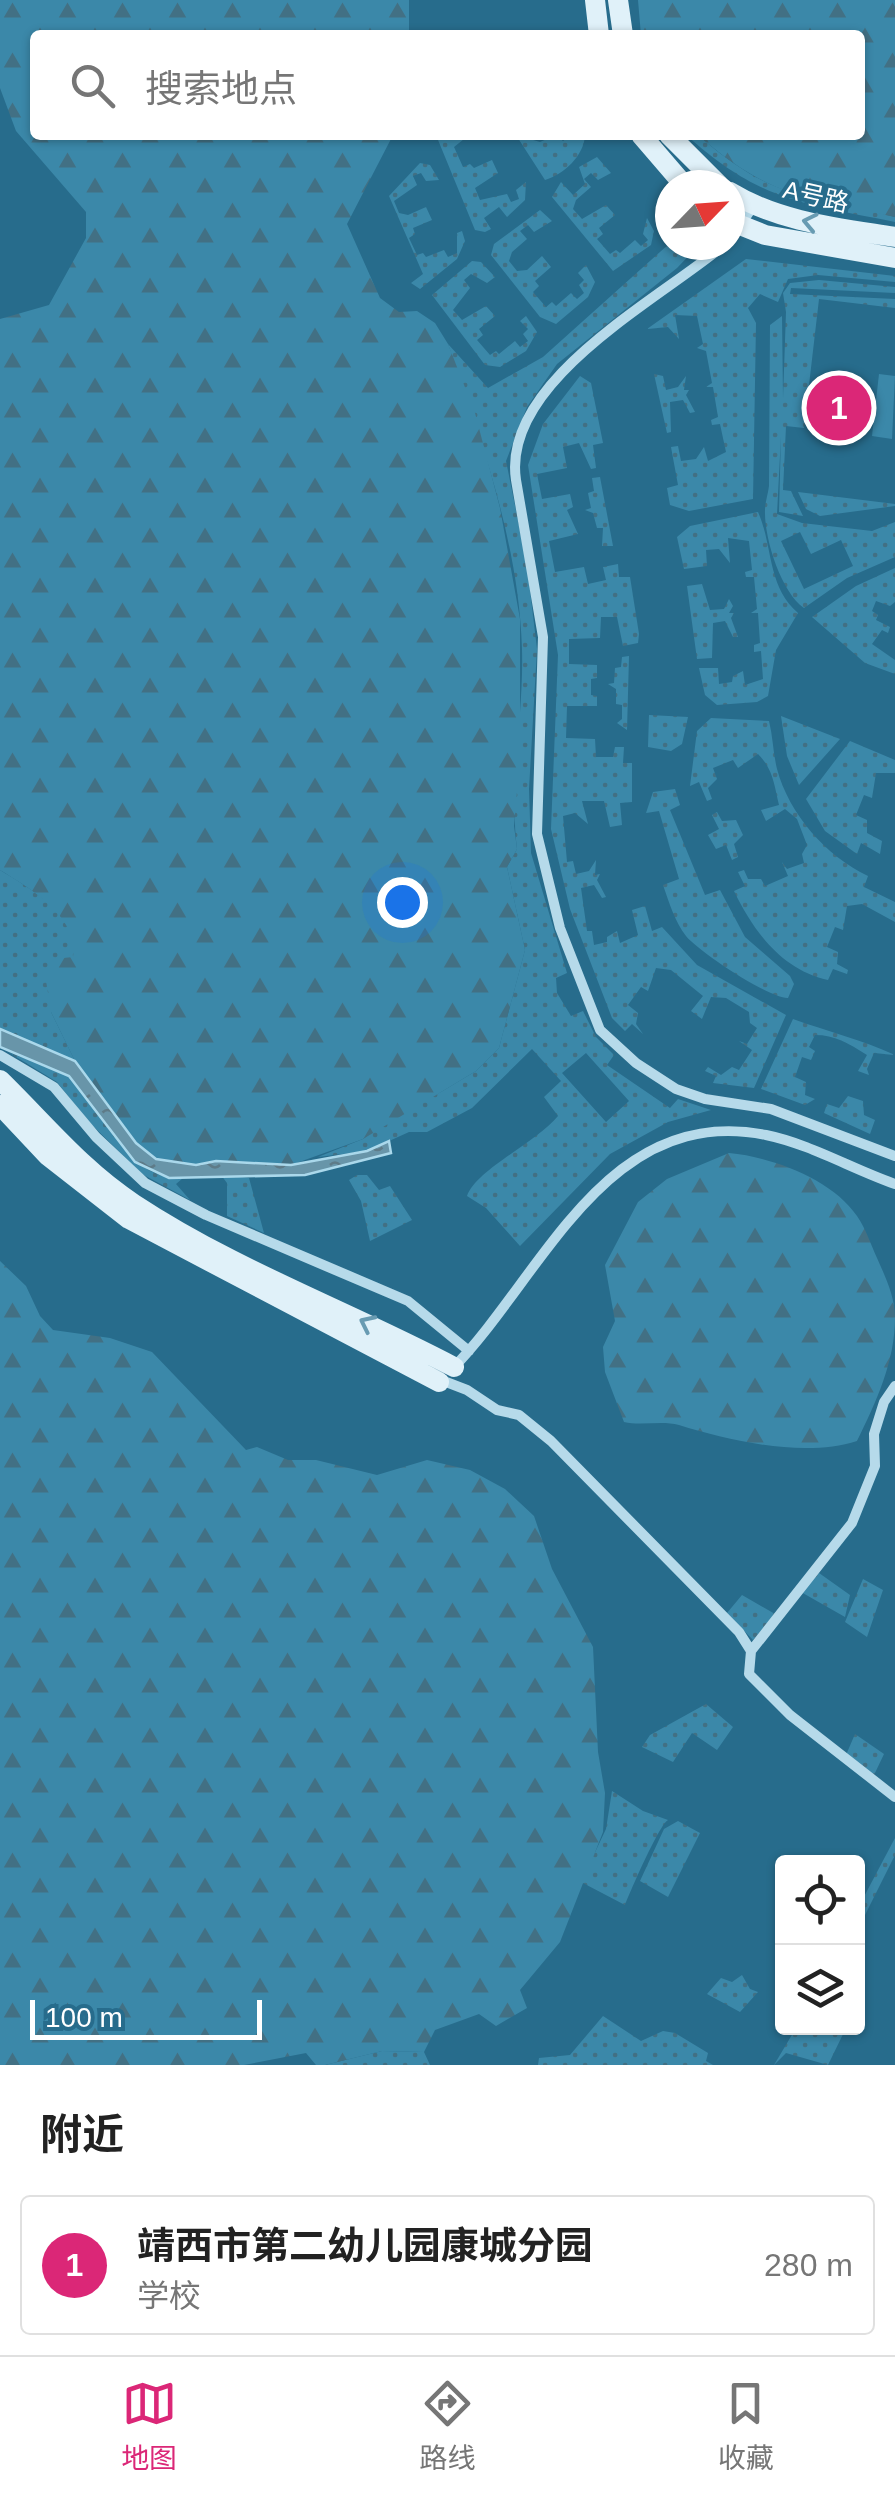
<!DOCTYPE html>
<html lang="zh">
<meta charset="utf-8">
<style>
body{margin:0;font-family:Arial,"Noto Sans SC",sans-serif;background:#f6f6f6;color:#222}
.controls{position:absolute;right:30px;bottom:30px;display:grid;overflow:hidden;border-radius:10px;box-shadow:0 2px 8px #0004}
.controls button{width:90px;height:90px;display:grid;place-items:center;padding:0;border:0;border-bottom:2px solid #e0e0e0;background:#fff;color:#222;font:50px sans-serif}
.compass{position:absolute;left:655px;top:170px;width:90px;height:90px;border-radius:50%;background:#fff;box-shadow:0 2px 8px #0004;rotate:65deg}
.scale{position:absolute;left:30px;bottom:25px;width:232px;box-sizing:border-box;padding-left:10px;border:5px solid #fff;border-top:0;font-size:28px;line-height:35px;white-space:nowrap;color:#fff;-webkit-text-stroke:8px #276c8c;paint-order:stroke}
.you{position:absolute;left:402px;top:902px;width:35px;height:35px;margin:-25px;border:8px solid #fff;border-radius:50%;background:#1a73e8;box-shadow:0 0 0 15px #1a73e833}
.badge{display:grid;place-items:center;width:65px;height:65px;border-radius:50%;background:#db2777;color:#fff;font-size:32px;font-weight:700}
.pin{position:absolute;translate:-50% -50%;border:5px solid #fff;box-shadow:0 2px 10px #0006}
.list{margin:0;padding:0;list-style:none}
h2{display:flex;justify-content:space-between;align-items:center;height:130px;margin:0;padding:0 40px;font-size:42px}
h2 small{font-size:32px;font-weight:400;color:#767676}
.list li{display:grid;grid-template-columns:65px 1fr auto;gap:30px;align-items:center;box-sizing:border-box;height:140px;margin:0 20px 20px;padding:0 20px;border:2px solid #e0e0e0;border-radius:10px}
.list b{display:block;font-size:38px;white-space:nowrap}
.list p{margin:0;font-size:32px;white-space:nowrap;color:#767676}
.list em{font-size:32px;font-style:normal;color:#767676}
.icon{flex:none;width:55px;height:55px;fill:none;stroke:currentColor;stroke-width:2;stroke-linecap:round;stroke-linejoin:round}
.map{position:relative;flex:none;width:895px;height:2065px;overflow:hidden}
.search{position:absolute;background:#fff;box-shadow:0 2px 8px #0004;left:30px;right:30px;top:30px;height:110px;display:flex;align-items:center;gap:25px;box-sizing:border-box;padding:0 35px;border-radius:10px;color:#767676;font-size:38px}
.sheet{height:290px;background:#fff}
nav{display:flex;justify-content:space-around;align-items:center;box-sizing:border-box;height:140px;border-top:2px solid #e0e0e0;background:#fff;font-size:28px;color:#767676}
nav a{display:grid;justify-items:center;gap:5px}
nav .on{color:#db2777}
.map>svg:first-child{display:block}
</style>
<div class="map">
<svg width="895" height="2065" viewBox="0 0 895 2065">
<defs>
<pattern id="grass-dots" width="8" height="8" patternUnits="userSpaceOnUse" patternTransform="scale(2.5)"><rect width="8" height="8" fill="#3b88a9"/><path d="M2 2h.1M6 6h.1" fill="none" stroke="#427084" stroke-width="1.8" stroke-linecap="round"/></pattern>
<pattern id="forest-firs" width="22" height="20" patternUnits="userSpaceOnUse" patternTransform="scale(2.5)"><rect width="22" height="20" fill="#3b88a9"/><path d="M5 1l3.5 6h-7zM16 11l3.5 6h-7z" fill="#427084"/></pattern>
<pattern id="water-ripples" width="26" height="14" patternUnits="userSpaceOnUse" patternTransform="scale(2.5)"><rect width="26" height="14" fill="#6895a9"/><path d="M2 4q2-2 4 0t4 0M15 11q2-2 4 0t4 0" fill="none" stroke="#5e7b88"/></pattern>
</defs>
<rect width="100%" height="100%" fill="#276c8c"/>
<path fill="url(#grass-dots)" fill-rule="evenodd" d="M436 135H469L454 147 463 167 470 164 474 168 492 160 498 173 475 188 480 200 507 194 511 202 519 199 516 190 526 182 525 200 507 217 499 207 484 218 491 229 485 232 475 230Z
M516 135 540 142 556 135 563 141 571 135H585C584 156 564 174 545 180Z
M686 135H698C773 201 805 194 895 217V222C801 203 760 201 686 135Z
M597 157 611 173 598 180 591 173 584 179 591 187 576 200 573 209 582 219 606 205 615 215 599 228 603 234 597 239 610 254 616 250 620 253 635 240 641 246 648 240 643 234 647 218 654 231 651 245 613 271 552 197 561 182 573 195 585 184 579 167Z
M420 163 430 165 439 180 426 181 421 173 413 176 417 185 394 201 399 213 408 215 426 207 432 220 413 228 415 234 409 238 417 255 423 253 426 257 444 250 448 257 457 253V233L462 231 465 241 457 259 420 289 411 283 423 274 389 196Z
M540 210 552 221 534 232 528 225 520 231 527 239 512 252 509 261 517 271 527 270 542 256 551 267 535 281 539 286 533 292 546 307 552 302 556 306 571 293 577 299 584 293 579 285 584 280 578 273 586 265 595 282 588 297 556 324 540 317 491 255 494 244Z
M670 243 699 245 677 268 557 364 527 407 506 461 527 565 537 649 529 789 531 853 567 973 556 978 557 993 571 1016 583 1011 596 1037 614 1055 607 1065 670 1108 678 1099 711 1110 668 1122 610 1154 520 1246 486 1208 467 1196C477 1169 536 1143 558 1116L544 1097 561 1081 532 1049 472 1108 427 1132H409L367 1151 318 1157 363 1139 393 1116 441 1092 476 1071 499 1048 525 950 507 867 517 849C509 787 524 713 522 649 519 545 482 441 448 344L488 388 543 357ZM586 1053 629 1101 606 1122 562 1073Z
M746 259 895 276V282L818 275 788 279 778 302 760 294 748 308 756 323 753 499 689 511 670 505 667 488 678 485 671 447 678 446 681 461 696 459 704 447 708 461 726 452 720 424 712 425 711 420 718 417 713 387H706L712 383 706 351 697 348 703 344 697 316 675 315 679 339 668 327 647 329Z
M472 261 481 262 495 277 487 283 471 274 464 280 470 288 453 310 462 320 486 306 495 316 479 329 483 335 477 340 490 355 496 351 499 354 515 341 520 347 528 341 523 334 528 329 520 321 526 316 537 332 526 351 500 367 485 365 432 295Z
M819 280 895 287V293L791 288 790 294 895 299V308L819 299 804 428 786 426 783 490 791 491 803 516 779 512 781 436 777 514 802 523 872 531 895 522V557L847 578 804 608C781 592 764 538 765 510 765 503 768 494 769 486L770 325 782 316 783 399 786 312 783 293 790 283ZM800 532 811 554 841 540 853 566 804 589 781 541Z
M654 374 663 376 666 390 678 387 686 376 684 390H689L686 395 695 412 690 413 683 400 670 402 671 432 667 433Z
M580 376 591 383 603 443 593 445 596 468 591 469 579 443 563 447 567 468 537 474 542 499 570 494 573 507 567 510 578 534 549 541 555 572 584 567 588 584 606 580 603 567 618 564 619 577H630L639 634 638 643 623 646 617 617H601L600 638 569 639V664L597 665V678L591 679V695L597 696V706H567L566 738 595 739 596 757H613L615 747H624L623 763H632V802L620 803 622 825 610 827 604 801H582L588 824 575 813 563 816 567 862 573 861 576 874 589 871 596 860 595 875 600 874 597 880 606 897 602 898 594 885 581 888 587 931H592L594 945 607 942V937L617 931 620 943 638 935 632 910 645 906 652 931 662 927 697 965 786 1015 754 1088 713 1083 716 1076 705 1071 708 1067 721 1075 732 1067 739 1070 752 1050 739 1041 747 1044 757 1028 750 1023 749 1012 726 998 711 997 702 1019 691 1011 703 996 671 970 656 968 648 991 641 987 628 1005 638 1013 636 1024 643 1034 632 1024 625 1031 612 1018 570 909 551 829 558 655 528 465 543 424Z
M600 477 613 546H602L603 528H597L593 513 585 510 591 508 588 493 594 491 592 478Z
M798 492 895 504V506L820 516 806 509Z
M758 512C773 545 767 587 798 613L776 650 768 696 757 702 717 705 705 695 699 668H718L719 684 732 682 733 676 743 671 745 685 763 679 761 651 754 652V645L760 643 758 613H751L757 609 754 577H746L745 572 752 570 749 541 728 538 730 563 719 549 706 550 707 566 684 569 677 537 690 526Z
M895 568V602L890 606 876 601 872 611 878 615 876 620 890 627 888 633 882 630 872 644 895 660V674L865 663 812 617 856 586Z
M702 584 710 610 724 609 729 599 733 606 729 613H734L731 618 738 637H733L725 621 713 623 712 658 697 659 687 586Z
M629 656 627 730 617 723 622 719V705L616 704V689L608 684 614 683 615 668 621 667 622 657Z
M649 715 688 717 682 744 671 751 648 747Z
M781 716 840 739 799 785 787 756Z
M711 718 769 721C773 737 773 753 777 769 789 814 826 856 868 876L864 887 895 902V922L862 904 847 906 843 930 835 927 827 947 838 952 837 964 848 970 847 974 833 969 828 980C782 970 754 932 734 891L745 886 738 872 744 870 748 879H761L765 886 788 876 782 862 787 869 804 863 802 854 807 845 797 819 785 809 766 821 761 810 779 805C774 784 773 769 758 754L738 768 733 760 713 768 717 779 708 788 712 799 707 801 699 782 690 786 697 731Z
M850 741 895 760V773H876L872 798 864 795 856 815 867 820V833L882 841 880 854 861 843 857 854 825 831 806 799Z
M675 789 680 805 670 810 705 895 720 890 745 937 790 976 794 984 788 998C770 999 699 952 686 936 675 922 669 902 663 885L679 879 659 811 646 813 653 792Z
M717 812 722 821 736 820 743 835 734 844 738 857 732 860 726 845 716 849 708 835 719 829 712 815Z
M0 870C24 885 66 908 75 938 81 959 59 993 51 1012L75 1061 0 1029Z
M793 1019C826 1031 863 1040 895 1055L874 1053 867 1069 869 1075 858 1071 867 1055C848 1043 835 1035 815 1035L809 1047 815 1051 811 1060 802 1057 795 1077 806 1082 805 1095 815 1099 805 1105 761 1089Z
M8 1052C27 1061 57 1065 72 1080 109 1113 123 1180 183 1178L176 1184 190 1200 142 1174 88 1121 57 1082Z
M848 1096 863 1101 864 1115 875 1120 870 1134 824 1113 827 1104 839 1108Z
M221 1175 249 1178 264 1233 227 1216V1183Z
M357 1175H367L379 1190 390 1186 412 1220 370 1241 361 1201 349 1180Z
M819 1573 850 1595 845 1617 801 1592Z
M863 1579 883 1590 867 1637 845 1622Z
M742 1595 775 1614 753 1640 727 1613Z
M706 1704 733 1727 717 1750 692 1733 673 1762 642 1747 650 1735Z
M855 1734 884 1754 874 1775 846 1755Z
M612 1791 643 1811 668 1820C659 1825 631 1890 625 1905L581 1882 606 1829Z
M678 1821 700 1833 668 1897 640 1881 664 1829Z
M895 1838V1855L858 1929V1908Z
M742 1975 750 1989 758 1992 740 2012 707 1994 721 1978 732 1982Z
M603 2016 641 2041 663 2031 675 2033 708 2053 706 2061 713 2065H538L539 2058 570 2055Z
M796 2028H846L828 2065 786 2053 774 2065Z
M382 2051 424 2052 430 2065H325Z"/>
<path fill="url(#forest-firs)" d="M0 0H409V35H35V135H393L347 224 380 298 399 312 417 311 435 323 448 344 475 413 500 508 520 619V756L514 826 517 849 507 867 525 950 499 1048 476 1071 363 1139 291 1165 216 1161 196 1165 156 1159 136 1143 75 1061 51 1012 45 974 54 959 73 957C78 916 32 890 0 870V319L49 305 86 238V212L16 131 0 88Z
M638 0H895V217C806 197 770 198 698 135H860V35H641Z
M729 1153C772 1157 832 1179 857 1216 866 1229 871 1245 877 1258 885 1276 895 1297 895 1317 895 1362 876 1402 857 1441 804 1458 731 1441 679 1425 662 1420 642 1426 624 1422L605 1372 603 1347 615 1321 605 1265 638 1202 667 1179Z
M0 1261 26 1286 40 1316 53 1330 110 1338 152 1352 246 1450 257 1447 288 1460H316L377 1475 427 1460 470 1470 505 1489 534 1516 552 1569 593 1647 598 1752 605 1793 603 1832 560 1942 520 1990 527 2008 496 2026 479 2014 435 2030 424 2052 382 2051 325 2065H316L306 2053 244 2065H0Z"/>
<path fill="#3b88a9" d="M879 374 895 376 892 439 872 436Z"/>
<path fill="url(#water-ripples)" stroke="#aad8eb" stroke-width="2.5" d="M0 1029 75 1061 136 1143 156 1159 196 1165 216 1161 291 1165 367 1151 389 1141 391 1153 305 1175 169 1178 135 1162 69 1076 0 1047Z"/>
<g fill="none" stroke-linecap="round" stroke-linejoin="round">
<path stroke="#b6daea" stroke-width="10" d="M730 240 754 205
M724 245C660 299 501 381 516 480L543 637 537 834 560 928 600 1030 636 1063 676 1089 705 1099 771 1109 895 1156
M0 1055 54 1087 96 1137 145 1183 206 1215 408 1301 469 1351
M453 1368C543 1276 606 1103 766 1135 810 1144 852 1169 895 1184
M441 1380 467 1390 497 1410 519 1415 551 1441 739 1632 751 1651 749 1674 790 1715 895 1797
M751 1651 852 1523 875 1466 874 1434 884 1402 895 1386"/>
<path stroke="#e0f1f9" stroke-width="20" d="M595 0 599 35
M618 0 623 35
M641 135 684 185
M669 135 719 185
M730 192C779 222 839 228 895 237
M730 221 765 235 895 258
M0 1080C44 1123 82 1170 134 1204 234 1270 348 1311 454 1367
M0 1105 47 1155 129 1219 439 1382"/>
</g>
<defs><path id="oneway-chevron" d="M-2-3.5L2.5 0L-2 3.5" fill="none" stroke-width="1.6" stroke-linecap="round" stroke-linejoin="round" transform="scale(2.5)"/></defs>
<g stroke="#689bb2">
<use href="#oneway-chevron" transform="translate(810 222) rotate(-168)"/>
<use href="#oneway-chevron" transform="translate(367 1323) rotate(-154)"/>
</g>
<g text-anchor="middle" dominant-baseline="central" stroke-width="8" stroke-linejoin="round" paint-order="stroke">
<g font-size="25" fill="#fff" stroke="#276c8c">
<text transform="translate(816 196) rotate(13)">A号路</text>
</g>
</g>
</svg>
<div class="controls">
<button><svg class="icon" aria-label="locate" viewBox="0 0 24 24"><circle cx="12" cy="12" r="6"/><path d="M12 2v4M12 18v4M2 12h4M18 12h4"/></svg></button>
<button><svg class="icon" aria-label="layers" viewBox="0 0 24 24"><path d="M12 4l9 5-9 5-9-5zM3 14l9 5 9-5"/></svg></button>
</div>
<svg class="compass" viewBox="-18 -18 36 36"><path d="M0-13l5 13h-10z" fill="#e53935"/><path d="M0 13l5-13h-10z" fill="#767676"/></svg>
<div class="scale">100 m</div>
<div class="you"></div>
<div class="pin badge" style="left:839px;top:408px">1</div>
<div class="search"><svg class="icon" aria-label="search" viewBox="0 0 24 24"><circle cx="10" cy="10" r="6"/><path d="M15 15l6 6"/></svg>搜索地点</div>
</div>
<section class="sheet">
<h2>附近<small></small></h2>
<ul class="list">
<li><span class="badge">1</span><div><b>靖西市第二幼儿园康城分园</b><p>学校</p></div><em>280 m</em></li>
</ul>
</section>
<nav>
<a class="on"><svg class="icon" aria-label="map" viewBox="0 0 24 24"><path d="M3 6l6-2 6 2 6-2v14l-6 2-6-2-6 2zM9 4v14M15 6v14"/></svg>地图</a>
<a><svg class="icon" aria-label="directions" viewBox="0 0 24 24"><path d="M12 3l9 9-9 9-9-9zM9 14v-3h6M13 9l2 2-2 2"/></svg>路线</a>
<a><svg class="icon" aria-label="saved" viewBox="0 0 24 24"><path d="M7 4h10v16l-5-4-5 4z"/></svg>收藏</a>
</nav>
